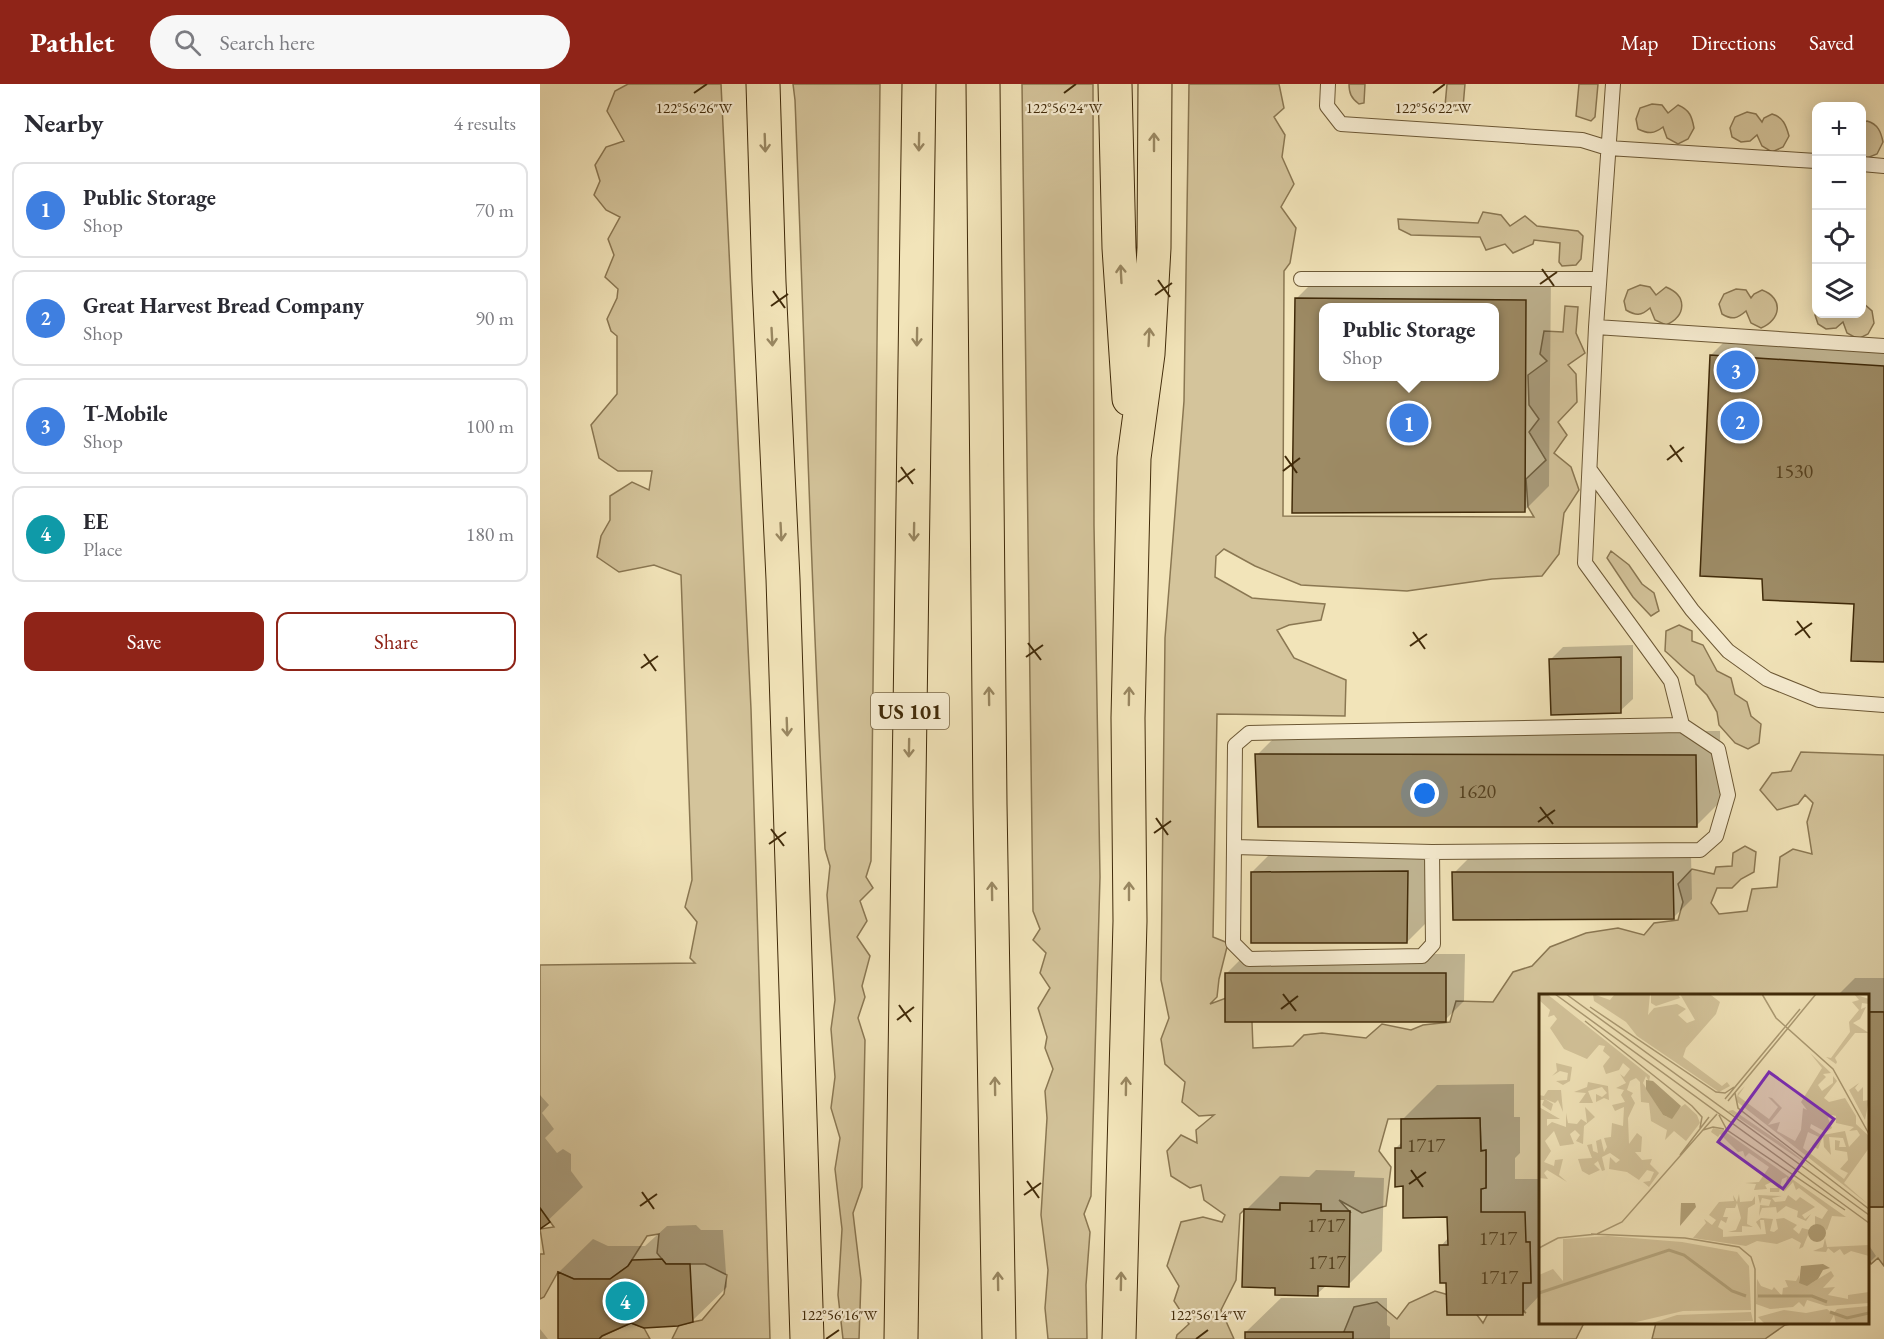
<!DOCTYPE html>
<meta charset="utf-8">
<style>
body{margin:0;font-family:"EB Garamond",serif;background:#f7f7f7;color:#2b2b33}
.controls{position:absolute;right:18px;top:18px;display:grid;overflow:hidden;border-radius:12px;box-shadow:0 3px 15px #0003}
.controls button{width:54px;height:54px;display:grid;place-items:center;padding:0;border:0;border-bottom:2px solid #e1e1e2;background:#fff;color:#2b2b33;font:30px sans-serif}
.you{position:absolute;left:885px;top:710px;width:21px;height:21px;margin:-15px;border:4px solid #fff;border-radius:50%;background:#1a73e8;box-shadow:0 0 0 9px #1a73e833}
.badge{display:grid;place-items:center;width:39px;height:39px;border-radius:50%;background:#8f2418;color:#fff;font-size:20px;font-weight:700}
.pin{position:absolute;translate:-50% -50%;border:3px solid #fff;box-shadow:0 2px 6px #0006}
.popup{position:absolute;left:779px;top:219px;width:180px;height:78px;box-sizing:border-box;display:grid;place-content:center;border-radius:12px;background:#fff;filter:drop-shadow(0 2px 4px #0005);font-size:20px;white-space:nowrap;color:#7c7c81}
.popup b{font-size:22px;color:#2b2b33}
.popup::after{content:'';position:absolute;left:50%;top:100%;margin-left:-12px;border:12px solid transparent;border-top-color:#fff}
.list{margin:0;padding:0;list-style:none}
h2{display:flex;justify-content:space-between;align-items:center;height:78px;margin:0;padding:0 24px;font-size:26px}
h2 small{font-size:20px;font-weight:400;color:#7c7c81}
.list li{display:grid;grid-template-columns:39px 1fr auto;gap:18px;align-items:center;box-sizing:border-box;height:96px;margin:0 12px 12px;padding:0 12px;border:2px solid #e1e1e2;border-radius:12px}
.list b{display:block;font-size:22px;white-space:nowrap}
.list p{margin:0;font-size:20px;white-space:nowrap;color:#7c7c81}
.list em{font-size:20px;font-style:normal;color:#7c7c81}
.actions{display:flex;gap:12px;padding:18px 24px}
.actions a{flex:1;padding:14px 0;border:2px solid #8f2418;border-radius:12px;text-align:center;font-size:21px;color:#8f2418}
.actions .main{background:#8f2418;color:#fff}
.icon{flex:none;width:33px;height:33px;fill:none;stroke:currentColor;stroke-width:2;stroke-linecap:round;stroke-linejoin:round}
.map{position:relative;flex:none;width:1344px;height:1255px;overflow:hidden}
header{display:flex;align-items:center;gap:36px;box-sizing:border-box;height:84px;padding:0 30px;background:#8f2418;color:#fff}
header strong{font-size:28px}
nav{display:flex;gap:33px;margin-inline-start:auto;font-size:21px}
.search{width:420px;height:54px;background:#f7f7f7;display:flex;align-items:center;gap:15px;box-sizing:border-box;padding:0 21px;border-radius:33px;color:#7c7c81;font-size:22px}
main{display:flex}
aside{flex:1;background:#fff}
.map>svg:first-child{display:block}
</style>
<header>
<strong>Pathlet</strong>
<div class="search"><svg class="icon" aria-label="search" viewBox="0 0 24 24"><circle cx="10" cy="10" r="6"/><path d="M15 15l6 6"/></svg>Search here</div>
<nav><a>Map</a><a>Directions</a><a>Saved</a></nav>
</header>
<main>
<aside>
<h2>Nearby<small>4 results</small></h2>
<ul class="list">
<li><span class="badge" style="background:#3f7fe0">1</span><div><b>Public Storage</b><p>Shop</p></div><em>70 m</em></li>
<li><span class="badge" style="background:#3f7fe0">2</span><div><b>Great Harvest Bread Company</b><p>Shop</p></div><em>90 m</em></li>
<li><span class="badge" style="background:#3f7fe0">3</span><div><b>T-Mobile</b><p>Shop</p></div><em>100 m</em></li>
<li><span class="badge" style="background:#0f9aa8">4</span><div><b>EE</b><p>Place</p></div><em>180 m</em></li>
</ul>
<div class="actions"><a class="main">Save</a><a>Share</a></div>
</aside>
<div class="map">
<svg width="1344" height="1255" viewBox="0 0 1344 1255">
<rect width="100%" height="100%" fill="#f2e4b9"/>
<filter id="stains"><feTurbulence type="fractalNoise" baseFrequency=".00333" numOctaves="4"/><feColorMatrix values="0 0 0 0 .2 0 0 0 0 .09 0 0 0 0 .02 0 0 0 .5 -.17"/></filter>
<radialGradient id="worn" r=".72"><stop offset=".6" stop-color="#630" stop-opacity="0"/><stop offset="1" stop-color="#630" stop-opacity=".3"/></radialGradient>
<path fill="#d4c49b" stroke="#8a7752" stroke-width="1.5" d="M88 0H181L211 625 230 1255H132L139 1241 162 1236 184 1210 187 1191 165 1180H126L117 1169 119 1150 107 1152 88 1182 70 1195H34L18 1188 4 1213 0 1215V1170H4L0 1145 14 1143 0 1124V881L155 879 150 874 157 838 145 823 152 796 141 491 114 481 79 488 57 473 61 452 70 436V412L92 398 109 406 112 387H78L59 374 51 341 77 310V252L71 247 67 235 77 214 78 205 65 193 74 171 68 155 80 133 66 126 54 111 60 97 55 81 66 63 84 57 67 27 75 7Z
M253 0H340L331 777 326 793 333 804 320 817 327 837 317 853 330 872 322 902 325 913 318 934 325 956 322 1103 313 1129 321 1196 319 1255H303L298 1211 302 1145 295 1085 300 1054 291 1024 295 993 291 945 295 916 287 811 290 782 285 765C271 516 265 266 255 16Z
M482 0H553L554 442 560 793 551 1112 544 1130 550 1148 546 1201 547 1255H508L505 1224 508 1186 501 1131 507 1034 505 1007 513 985 505 964 507 953 498 924 510 904 500 889 506 869 493 856 500 845 493 827Z
M649 0H739L744 24 734 33 745 51 742 73 754 100 741 123 756 144 750 179 744 187 743 432 994 433 988 423 986 395 1006 376 989 348 999 335 989 321 988 291 1007 277 1000 270 1004 247 1023 248 1025 222 1038 223 1036 249 1045 269 1028 281 1036 290 1037 318 1018 338 1027 351 1014 369 1031 383 1039 406 1024 429 1019 470 1002 492 952 495 867 507 761 501 715 482 684 465 676 472 675 493 712 514 785 520 781 536 749 541 737 546 754 574 806 596 805 632 677 630 673 853 688 859 679 895 677 913 670 920 686 914 712 938 713 964 753 962 764 951 782 949 826 954 842 940 871 946 883 941 910 938 916 917 953 918 973 888 992 882 1010 863 1046 849 1078 844 1104 851 1114 839 1138 836 1143 818 1138 800 1152 785 1174 790 1176 783 1192 782 1193 769 1205 762 1216 768 1214 788 1201 795 1192 804H1177L1171 819 1179 830 1207 827 1212 805 1237 803 1240 773 1253 765 1272 770 1267 738 1273 719 1265 711 1258 720 1237 726 1220 706 1232 689 1251 687 1261 668 1344 671V928H1328V912H1000V1238L1044 1239 1036 1255H801L814 1223 837 1218 857 1235 869 1219 895 1207 926 1216 943 1239 952 1222 970 1220 986 1229 983 1226V1199L991 1198 990 1158H986L941 1128V1105L946 1104V1067L941 1066 940 1034 848 1035 839 1067 851 1083 846 1122 822 1129 799 1116 810 1128 781 1127V1120L740 1119V1126L705 1125 700 1130 696 1196 681 1226 694 1255H636L637 1251 649 1240 634 1217 639 1202 627 1182 641 1138 663 1133 682 1138 685 1131 664 1116 661 1101 650 1104 631 1092 627 1067 641 1051 657 1059 656 1046 674 1031 659 1032 642 1018 645 998 625 980 621 955 629 934 621 896 625 554 644 317Z
M809 0H825L824 19 819 20C811 14 809 9 809 0Z
M907 0H925L923 23 919 26 909 27 905 22Z
M1039 0H1058L1055 33 1051 37 1036 32Z
M1112 20 1122 21 1128 29 1138 21C1150 26 1152 33 1154 44L1148 55 1138 60 1127 54 1123 43C1114 50 1108 50 1098 45L1096 35 1100 24Z
M1207 28 1216 30 1222 38 1224 34 1232 30C1243 33 1246 41 1249 52L1243 63 1232 68 1222 62 1217 51 1210 57 1201 58 1192 53 1190 44 1195 33Z
M1327 37C1338 40 1341 48 1343 58L1337 70 1327 74 1322 72V39Z
M943 128 961 131 970 142 985 132 997 142 1038 147 1043 152 1041 175 1036 181 1022 182 1019 178 1020 159 994 156 993 160 973 169 965 160 946 166 940 153 871 151 859 145 858 135 938 139Z
M1100 201 1110 203 1116 211 1126 203C1148 212 1146 232 1126 241L1115 236 1110 224C1101 232 1096 232 1086 226L1084 217 1088 206Z
M1196 205 1206 206 1211 214 1214 210 1222 206C1244 214 1241 236 1221 244L1211 239 1206 227C1197 235 1192 236 1182 230L1179 220 1184 210Z
M1322 218 1332 227 1334 239 1328 250 1318 255 1307 249 1303 238 1296 244 1286 245 1278 240 1275 231 1276 228 1322 230Z
M1071 467 1089 481 1102 500 1114 509 1119 527 1111 532 1093 513 1067 474Z
M1139 541 1152 547V557L1163 561 1177 587 1191 594 1195 610 1207 618 1211 632 1221 640 1219 659 1208 665 1195 659 1179 641 1177 628 1167 611 1156 600 1154 592C1143 585 1136 576 1125 567L1126 547Z
M1328 1123H1344V1182L1338 1174 1331 1180 1328 1174Z
M91 1239 104 1244 110 1255H59L62 1252Z
M1116 1239V1238L1256 1239 1245 1241 1225 1255H1112Z"/>
<path fill="#0003" fill-rule="evenodd" d="M781 190 1011 192 1009 402 984 427H754L756 215ZM784 224H954V292H784Z
M1190 252 1344 262V577L1316 519 1223 493 1171 271Z
M1093 561V615L1080 627 1011 575 1023 563Z
M742 646 1180 647 1181 717 1156 742 717 671Z
M731 769H887L886 839 867 858 712 788Z
M933 770H1151L1152 815 1133 834 914 789Z
M706 870H925L924 917 905 936 687 889Z
M1315 894H1344V1122H1328V912H1297Z
M974 1000V1033H980V1069L975 1074V1095H1000V1211L983 1229 908 1197 901 1162 909 1153V1132L864 1101 856 1064 862 1058 863 1035 897 1001Z
M0 1011 9 1021 2 1029 14 1045 5 1054 17 1069 23 1065 31 1070V1087L43 1103 0 1144Z
M776 1086 815 1087 814 1093 844 1094 842 1167 808 1201H787L777 1210 737 1203 706 1126 740 1092 769 1093Z
M156 1141 161 1146H183L187 1203 152 1237 91 1238 64 1250 58 1255 20 1254 19 1188 53 1155 68 1162H105L127 1142Z
M1328 1160 1336 1172 1328 1180Z
M741 1214H847V1241L850 1243V1255H706V1248Z
M0 1245 8 1255H0Z"/>
<path fill="#9d8b65" stroke="#402a09" stroke-width="1.5" fill-rule="evenodd" d="M755 214 986 216 985 428 752 429ZM784 224H954V292H784Z
M1170 271 1344 282V578L1311 577 1314 520 1223 516 1222 495 1160 492Z
M1081 573V629L1011 631 1009 575Z
M715 670 1156 671 1157 743H718Z
M868 787 867 859H711V788Z
M912 788H1133L1134 835 913 836Z
M685 889H906V938H685Z
M1328 928H1344V1123H1328Z
M940 1034 941 1067 946 1066V1104L941 1105V1128H985L986 1158H990L991 1199H983V1231H907L906 1199H900L899 1161H908L907 1133 863 1134V1102L855 1103V1064H861V1035Z
M740 1119 781 1120V1127H810L809 1203 778 1202V1212L735 1211V1204L702 1203 704 1125 740 1126Z
M0 1124 10 1138 0 1145Z
M122 1175 126 1180H150L153 1238 138 1242 104 1244 91 1239 62 1252 59 1255H18V1188L34 1195H70L88 1182 92 1176Z
M705 1248H813V1255H705Z"/>
<g fill="none" stroke-linecap="round" stroke-linejoin="round">
<defs>
<path id="service" d="M788 0 787 22 801 40 1042 56 1068 64 1276 77
M1073 0 1056 243 1045 479 1131 597 1142 641 1178 665 1188 711 1176 752 1160 766 892 768 694 763 695 661 709 649 1142 641
M1322 80 1344 82
M761 195H1059
M1056 243 1344 262
M1050 386 1152 526 1188 567 1227 595 1279 616 1344 621
M694 763 693 859 709 875 882 872 893 860 892 768"/>
<path id="motorway" d="M223 0 229 198 243 495 267 1255
M443 0 450 720 459 1255
M575 0 579 164 589 315
M361 1255 379 0
M579 1255 590 837 588 634 594 374 608 270 614 164 615 0"/>
</defs>
<use href="#service" stroke="#6c5835" stroke-width="16"/>
<use href="#motorway" stroke="#402a09" stroke-width="35"/>
<use href="#service" stroke="#f7edd2" stroke-width="14"/>
<use href="#motorway" stroke="#f2e4b9" stroke-width="33"/>
</g>
<defs><path id="oneway-shaft" d="M-6 0H5M1.5-3L5.5 0L1.5 3" fill="none" stroke-width="1.6" stroke-linecap="round" stroke-linejoin="round" transform="scale(1.5)"/></defs>
<g stroke="#998761">
<use href="#oneway-shaft" transform="translate(379 58) rotate(91)"/>
<use href="#oneway-shaft" transform="translate(614 58) rotate(-90)"/>
<use href="#oneway-shaft" transform="translate(225 59) rotate(88)"/>
<use href="#oneway-shaft" transform="translate(581 190) rotate(-93)"/>
<use href="#oneway-shaft" transform="translate(232 253) rotate(87)"/>
<use href="#oneway-shaft" transform="translate(377 253) rotate(91)"/>
<use href="#oneway-shaft" transform="translate(609 253) rotate(-87)"/>
<use href="#oneway-shaft" transform="translate(241 448) rotate(87)"/>
<use href="#oneway-shaft" transform="translate(374 448) rotate(91)"/>
<use href="#oneway-shaft" transform="translate(449 612) rotate(-91)"/>
<use href="#oneway-shaft" transform="translate(589 612) rotate(-89)"/>
<use href="#oneway-shaft" transform="translate(247 643) rotate(88)"/>
<use href="#oneway-shaft" transform="translate(369 664) rotate(91)"/>
<use href="#oneway-shaft" transform="translate(452 807) rotate(-91)"/>
<use href="#oneway-shaft" transform="translate(589 807) rotate(-90)"/>
<use href="#oneway-shaft" transform="translate(455 1002) rotate(-91)"/>
<use href="#oneway-shaft" transform="translate(586 1002) rotate(-89)"/>
<use href="#oneway-shaft" transform="translate(458 1197) rotate(-91)"/>
<use href="#oneway-shaft" transform="translate(581 1197) rotate(-89)"/>
</g>
<path fill="none" stroke="#402a09" stroke-width="2" d="M154 9 167 0M524 9 536 0M893 9 905 0M1002 185 1014 202M618 196 630 213M1000 200 1017 188M233 207 245 224M615 211 632 199M231 222 248 210M1130 361 1142 378M745 372 757 389M1127 376 1144 363M361 383 373 400M743 387 760 374M358 398 375 385M1257 537 1270 554M873 548 885 565M1255 551 1272 539M488 559 501 576M870 562 887 550M104 570 116 587M486 573 503 561M101 584 118 572M1000 723 1013 740M616 734 628 751M998 738 1015 726M231 745 244 762M614 749 631 737M229 760 246 748M743 910 756 927M359 921 371 938M741 925 758 912M357 936 374 923M871 1086 883 1103M487 1097 499 1114M869 1100 886 1088M102 1108 114 1125M484 1111 501 1099M100 1122 117 1110M286 1255 299 1246M656 1255 668 1246"/>
<g text-anchor="middle" dominant-baseline="central" stroke-width="4.5" stroke-linejoin="round" paint-order="stroke">
<g font-size="20" fill="#574220">
<text x="1254" y="387">1530</text>
<text x="937" y="707">1620</text>
<text x="886" y="1061">1717</text>
<text x="786" y="1141">1717</text>
<text x="958" y="1154">1717</text>
<text x="787" y="1178">1717</text>
<text x="959" y="1193">1717</text>
</g>
<rect fill="#f7edd2" stroke="#776445" stroke-width="1.5" x="331" y="609" width="78" height="36" rx="4.5"/>
<g font-size="21" font-weight="bold" fill="#402a09">
<text x="370" y="627">US 101</text>
</g>
</g>
<g transform="translate(999 910)">
<rect width="330" height="330" fill="#f2e4b9"/>
<path d="M0 0H8L111 82 110 88 107 82 104 89 124 121 128 123 146 110 158 121 161 129 147 147 135 137 126 146 128 136 112 127 110 109 102 108 101 88 97 84 91 87 88 96 94 99 92 102 96 109 89 124 90 150 98 139 103 143 102 158H96L103 166 113 165 111 170 120 179 110 193 104 188 111 187 115 178 108 176 100 186 88 178 70 175 71 163 77 169 81 166 71 159 63 163 66 176 63 177 59 167 55 170 61 176 50 181 43 177 39 165 53 164 48 151 53 150 54 157 59 159 57 147 62 145 65 158 68 153 65 144 72 143 73 129 84 132 85 113 76 117 73 111 86 108 82 101 85 96 77 94 87 89 81 80 85 83 91 75 84 69 80 76 67 80 64 72 71 63 64 57 66 52 60 51 48 65 25 55 11 34 18 25 15 21 9 23 11 16 0 6ZM54 0 71 6 75 1 111 0 109 21 115 14 138 10 147 15 139 21 148 29 156 26 141 0 172 1 181 8 177 20 147 54 144 63 183 92 188 88 191 92 180 98 98 42 87 28 55 7ZM112 0H139L141 4 117 12 112 9ZM315 0 330 5V10L323 9 322 15 327 13 321 25 314 29 330 39H316L296 64 298 68 297 70 287 63 292 64 311 38 310 28 320 16 313 8 320 6ZM271 59 292 79 284 80 287 83 279 91 283 97 294 89V82L298 87 285 104 290 108 306 104 317 122V130L330 142V154L305 189 330 211 197 107 199 99 206 92 199 102 230 125 239 113 229 103 233 104 243 114 229 131 241 128 238 137 256 147 262 136 264 114 268 116 262 108 283 74ZM293 121 297 122V129L315 133 310 137 318 136 321 141 310 153 306 137 284 141 285 153 292 161 290 143 304 144 307 153H300L301 147 296 146V156L308 158 309 166 301 175 309 179 305 185 264 154 269 138 280 143 273 152 279 155 284 142 271 134 272 130 287 138 293 134 289 124ZM17 69 33 73 31 87 24 91 17 87 28 86 29 79 21 77 13 82 18 77ZM49 88 69 92 70 106 65 104 57 108V100L63 103 68 99 63 93 49 97 54 109H40L47 99 35 98 48 93ZM320 89 316 94 319 98 324 93V107L330 106 326 126 310 96ZM9 96H22L24 118 19 106 16 109 6 105 14 110 12 117 3 111 5 106H0V101L5 102ZM0 113 21 125H8V132L13 128 27 133V119L29 129 38 130 42 125 48 129 46 113 56 123 45 132 44 150 37 147 41 141 36 136 31 140 35 150 21 152 15 137 6 147 12 157 5 168 15 172 16 166 24 165 20 181 28 188 8 176 5 179 9 185 0 184ZM194 116 242 149 272 173 189 117ZM174 134 184 136 307 223 293 222 288 236 276 232V222L283 225 289 216 260 194 257 196 254 188 245 198 248 183 243 185 240 198H231V194H239L233 188 226 191 228 195 215 196 217 190 206 189 220 188 230 173 210 159 206 163 204 157 199 158 181 140 179 143 172 138ZM200 200 201 208 213 207 216 202V210L209 214 208 230 214 233 203 232V238H189L197 236 202 224 198 209 196 214H187L184 223H189L187 229 182 226 179 233 184 236V243L227 240 225 226H221L222 236 217 228 222 224 234 225 231 237 235 238 239 235 237 225 245 224 258 231 254 235 260 240 263 234 271 236 264 253 260 255 262 249 253 244 238 250 218 247 207 252 154 244 167 229 165 225 173 231 177 226 170 221 180 208 195 207 194 201 198 208ZM219 201 243 202 233 204 236 208 246 207 249 201 257 207 261 203 276 213 263 221 266 225 272 220 267 227 258 223 259 217 247 212 238 219 237 213 223 214 220 222 221 211 230 212 232 206 223 204 221 210ZM69 242 143 248 198 258 210 272 212 316 144 317 89 330H0V281L14 275 24 287V245ZM286 244 288 253 330 251V262L312 257 305 261 301 255 295 259 289 254 287 258 274 257 284 253ZM292 277 295 282 284 294 296 293 289 301 309 305V301L330 298V309L287 312 268 306 265 313 260 308 254 313 231 315 217 310 218 285 222 292 233 296 235 293 243 302 244 294 249 293 246 286 257 287 260 281V289L271 290ZM330 312V330H297L295 321 290 330H226L219 323 245 316 267 319 288 315 294 320 298 315ZM212 318 214 327 110 330 138 321Z" fill="#d4c49b" fill-rule="evenodd"/>
<path d="M107 86 114 87 142 112 133 125 124 121 107 95ZM142 209H156L157 213 141 232ZM269 239a9 9 0 1 1 18 0a9 9 0 1 1-18 0ZM284 270 291 274 284 276 279 285 268 292 260 289 262 272Z" fill="#b5a57d"/>
<path fill="none" stroke="#b5a57d" stroke-width="3" d="M0 299 130 256 145 261 193 297 207 302M219 302H273L288 308M291 318 308 324 330 319"/>
<path fill="none" stroke="#ab9a73" stroke-width="1.5" d="M16 0 330 229M27 0 330 221M223 0 237 24 294 75 330 140M51 13 177 98 186 99 195 93M46 27 153 112 163 123 161 134M196 99 199 114 330 215M186 105 261 15M189 107 277 0M180 121 188 136 306 216M164 136 174 133 185 135M141 161 170 123M52 240 146 244 200 253 212 263 216 275V330M0 254 19 244 58 240 83 228 178 120"/>
<path fill="#7b2cbf" fill-opacity="0.15" stroke="#7b2cbf" stroke-width="3" d="M230 78 295 125 244 195 179 148Z"/>
<rect width="330" height="330" fill="none" stroke="#402a09" stroke-width="3"/>
</g>
<g font-size="15" text-anchor="middle" fill="#402a09" stroke="#f7edd2" stroke-width="4.5" stroke-linejoin="round" paint-order="stroke">
<text x="154" y="29">122°56'26"W</text>
<text x="524" y="29">122°56'24"W</text>
<text x="893" y="29">122°56'22"W</text>
<text x="299" y="1236">122°56'16"W</text>
<text x="668" y="1236">122°56'14"W</text>
</g>
<rect width="100%" height="100%" filter="url(#stains)"/>
<rect width="100%" height="100%" fill="url(#worn)"/>
</svg>
<div class="controls">
<button>+</button>
<button>−</button>
<button><svg class="icon" aria-label="locate" viewBox="0 0 24 24"><circle cx="12" cy="12" r="6"/><path d="M12 2v4M12 18v4M2 12h4M18 12h4"/></svg></button>
<button><svg class="icon" aria-label="layers" viewBox="0 0 24 24"><path d="M12 4l9 5-9 5-9-5zM3 14l9 5 9-5"/></svg></button>
</div>
<div class="you"></div>
<div class="pin badge" style="left:869px;top:339px;background:#3f7fe0">1</div>
<div class="popup"><b>Public Storage</b>Shop</div>
<div class="pin badge" style="left:1200px;top:337px;background:#3f7fe0">2</div>
<div class="pin badge" style="left:1196px;top:286px;background:#3f7fe0">3</div>
<div class="pin badge" style="left:85px;top:1217px;background:#0f9aa8">4</div>
</div>
</main>
